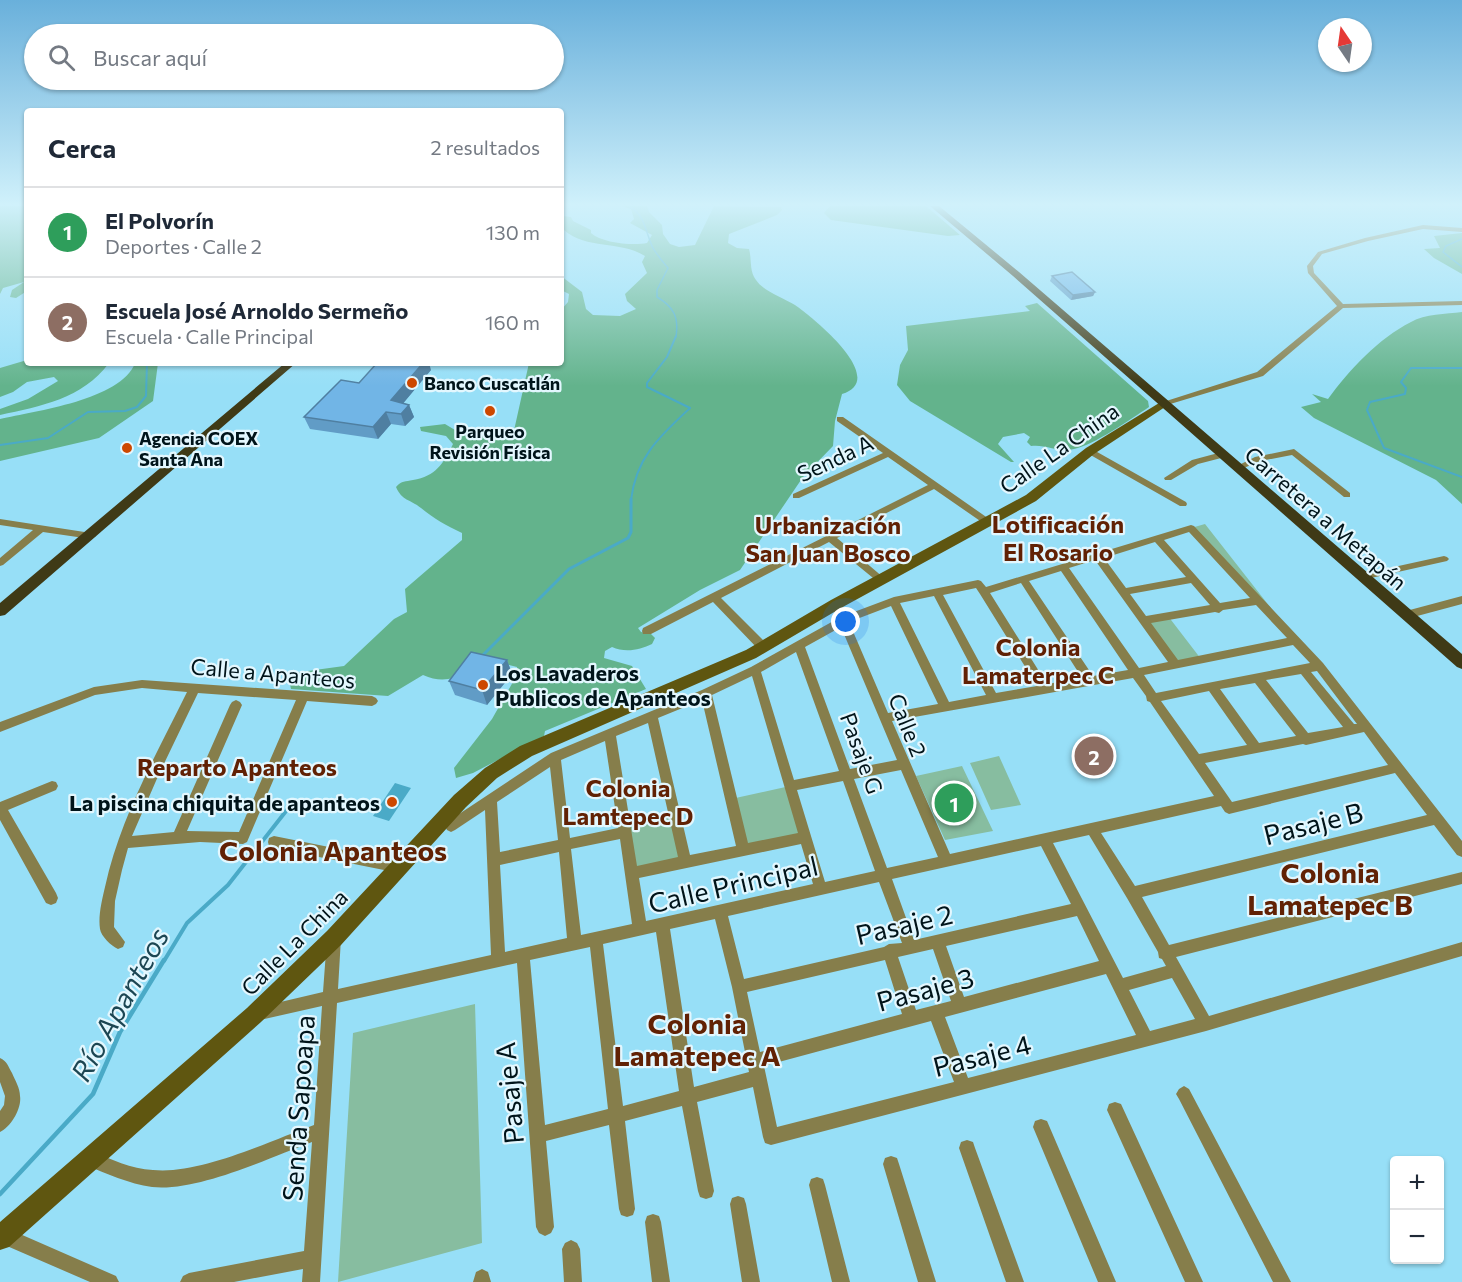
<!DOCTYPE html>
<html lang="es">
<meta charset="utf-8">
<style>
body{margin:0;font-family:Commissioner,sans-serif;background:#f2f2f3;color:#1f2937}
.controls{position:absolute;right:18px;bottom:18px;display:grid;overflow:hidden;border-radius:6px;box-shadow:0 2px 4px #0004}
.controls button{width:54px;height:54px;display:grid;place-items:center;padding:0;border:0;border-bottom:2px solid #e0e1e3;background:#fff;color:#1f2937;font:30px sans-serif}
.compass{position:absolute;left:1318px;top:18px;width:54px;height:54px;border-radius:50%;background:#fff;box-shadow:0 2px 4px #0004;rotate:347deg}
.you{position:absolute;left:846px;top:622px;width:21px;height:21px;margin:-15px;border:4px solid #fff;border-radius:50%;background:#1a73e8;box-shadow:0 0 0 9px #1a73e833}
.badge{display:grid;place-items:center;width:39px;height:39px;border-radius:50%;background:#cd4800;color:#fff;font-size:20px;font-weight:700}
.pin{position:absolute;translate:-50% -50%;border:3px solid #fff;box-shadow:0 2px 6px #0006}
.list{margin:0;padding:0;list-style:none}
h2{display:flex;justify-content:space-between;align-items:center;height:78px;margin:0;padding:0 24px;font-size:26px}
h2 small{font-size:20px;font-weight:400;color:#747a83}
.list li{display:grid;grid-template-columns:39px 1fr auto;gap:18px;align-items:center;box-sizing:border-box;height:90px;padding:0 24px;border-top:2px solid #e0e1e3}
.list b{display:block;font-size:22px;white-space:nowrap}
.list p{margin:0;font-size:20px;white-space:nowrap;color:#747a83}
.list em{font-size:20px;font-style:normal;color:#747a83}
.icon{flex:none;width:33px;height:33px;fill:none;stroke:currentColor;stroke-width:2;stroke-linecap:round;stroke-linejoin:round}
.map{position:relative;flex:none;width:1462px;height:1282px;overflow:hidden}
.search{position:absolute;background:#fff;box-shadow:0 2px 4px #0004;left:24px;top:24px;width:540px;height:66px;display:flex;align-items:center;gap:15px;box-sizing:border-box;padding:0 21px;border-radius:33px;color:#747a83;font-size:22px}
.panel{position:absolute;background:#fff;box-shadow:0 2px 4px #0004;left:24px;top:108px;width:540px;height:258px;border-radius:6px}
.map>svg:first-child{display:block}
</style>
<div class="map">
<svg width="1462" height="1282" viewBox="0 0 1462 1282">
<rect width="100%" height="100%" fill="#97dff7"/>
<path fill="#87bda0" d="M1205 524 1296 640 1191 528Z
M1168 616 1201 659 1175 664 1143 620Z
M999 756 1021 805 991 810 970 763Z
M962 766 993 831 945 840 916 776Z
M790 786 806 837 743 850 731 799Z
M674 814 685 862 632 873 625 825Z
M475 1004 482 1243 338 1282 353 1033Z"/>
<path fill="#63b38c" d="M0 206H27V291L16 298 10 297 12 290 24 282 3 288 0 294Z
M622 206H647L649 212 662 225 663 234 670 244 679 247 695 245 714 206 781 207 782 210 777 215 729 234 728 243 737 248 749 249C752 259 749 271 756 280 763 291 784 298 795 305 812 317 890 379 842 394L835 421 833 446 803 477 740 570 700 590 638 628 641 632 651 634 655 638 652 644C640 650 625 653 612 647L605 651 604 658 632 666 646 689 545 731 544 736 473 773 456 778 454 768 492 719 518 673 517 667 489 660C466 673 449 687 423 675L388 696 291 689 289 679 293 673 344 666 394 619 407 612 405 589 462 540V533C445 525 435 519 421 508 410 499 402 501 396 487 402 480 405 482 413 480 436 476 443 464 453 444L446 436 421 431 420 427 445 424 455 430 513 435 529 363H561V310L568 302 569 294 561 290V276L582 292 586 309 593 315 620 316 636 309 627 301 625 294 647 273 642 262 645 256C619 240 587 250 564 230L561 220 563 216 571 217 573 221 591 230V233C602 243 633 246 647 243L652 235 630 223 634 219 631 209Z
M830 206H926L960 235 948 236 831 220 824 213Z
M1462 233V274L1434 258 1424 249 1440 248 1434 236Z
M1037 303 1148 401 1149 407C1131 419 1094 445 1074 449 1059 453 1046 444 1031 446L1027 442 1030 437 1024 433 1003 437 998 444 1014 462H1011L910 401 897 385 900 365 908 350 906 326 1030 311 1025 306Z
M1462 312V504L1436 480 1314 418 1301 407 1321 402 1312 394 1328 399C1350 369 1378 339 1411 322 1425 314 1446 314 1462 312Z
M27 360V363H109C82 399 41 406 0 415V409L28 399 58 381 54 377 27 382 13 392 0 397V368Z
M135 363H158L153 401 99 438 0 461V419C35 411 121 400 135 363Z"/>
<path fill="#4aaac7" d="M395 783 411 788 389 821 373 816Z"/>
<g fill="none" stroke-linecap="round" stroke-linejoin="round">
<path stroke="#4aaac7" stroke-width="1.5" d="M629 206C646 216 645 232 653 248 657 255 663 262 668 268L657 290V297C674 307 679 317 676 337
M1462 239 1446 246 1443 252 1462 267"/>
<path stroke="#4aaac7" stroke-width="2" d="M1462 368H1411L1401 382 1406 388 1405 394 1370 402 1367 410 1384 448 1462 477
M0 445 48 438 88 412 125 411 137 407 146 396 147 363
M631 500C636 457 660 436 690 408L647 387V383L667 357 676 336"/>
<path stroke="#4aaac7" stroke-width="3" d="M482 656 569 569 628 538 631 532V499"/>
<path stroke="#4aaac7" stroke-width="4" d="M164 961 187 923 228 885 290 806 304 801 364 810"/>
<path stroke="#4aaac7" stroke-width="4.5" d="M0 1194 93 1094 120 1032 164 960"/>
<path fill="#867e4b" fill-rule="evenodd" d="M1423 225 1462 228V232L1423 229 1368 241 1322 254 1313 266 1314 273 1343 304 1462 301V305L1343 308 1263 376 1167 405H1161L1160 403 1257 372 1337 306 1308 273 1307 266 1318 252 1365 238Z
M837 417H843L992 521 994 523 992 525H986L934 489 837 538 884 578 886 580 884 582H878L829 542 721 598 767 644 768 647 767 650H759L713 602 651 634H643L642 631 643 628 928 485 888 457 799 498H793V494L883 453 837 421Z
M1090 448 1186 502 1187 504 1186 506H1180L1087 453V449Z
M1294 449 1350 493V497H1344L1292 455 1260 461 1237 471 1233 468 1255 457Z
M1222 452 1226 455 1225 457 1198 464 1171 480H1165L1164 478 1192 460Z
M0 519 91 533 96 536 91 539 43 532 3 565 0 566V558L33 530 0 525Z
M1191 525 1194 526 1323 663 1462 841V857L1457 855 1434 825 1142 897 1169 945 1462 872V884L1176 957 1209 1016 1462 942V956L1206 1031 771 1145 765 1143 763 1137 753 1087 697 1102 714 1191 712 1197 706 1199 700 1197 698 1191 682 1106 625 1121 635 1209 633 1215 627 1217 621 1215 619 1209 609 1125 546 1141 554 1227 551 1233 545 1236 539 1233 536 1227 517 963 337 1003 320 1282H302L303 1269 234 1282H180L183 1276 189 1273 304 1251 312 1142C269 1158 197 1192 152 1187 129 1184 106 1173 85 1165L83 1159 85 1153 91 1151C111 1159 131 1169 153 1170 199 1175 270 1141 314 1125L322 1006 260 1020 255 1018 253 1013 255 1008 323 992 327 938 329 933 334 931 339 933 341 938 338 989 491 955 485 810 455 830 451 832 447 830 445 826 447 822 551 753 702 690 751 667 837 619 831 604 832 601H840L846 615 894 597 978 580 981 581 986 587ZM1189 532 1250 598 1220 603 1164 540ZM1155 542 1186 577 1126 588 1104 558ZM1095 560 1168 662 1139 668 1069 568ZM1061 571 1128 670 1093 676 1029 581ZM1021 583 1082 678 1047 684 990 593ZM1191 583 1210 605 1146 616 1130 594ZM976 588 980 594 1037 686 996 693 943 595ZM934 596 986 695 949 702 900 603ZM1256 605 1287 638 1178 660 1151 623 1215 612 1219 613 1223 610ZM891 606 938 704 888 713 849 622ZM841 627 897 760 850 769 805 647ZM1293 645 1310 663 1156 693 1144 675ZM796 652 839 771 794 780 761 672ZM1317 671 1357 724H1354L1311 672ZM1301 674 1343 727 1308 733 1266 680ZM752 676 798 833 748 843 712 695ZM1133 678 1146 696 1147 701 1150 702 1214 796 950 854 892 721ZM1255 683 1296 736 1259 743 1220 689ZM1209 691 1247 745 1199 754 1161 701ZM702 700 736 846 690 855 658 718ZM648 723 678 857 637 866 616 736ZM1364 732 1388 765 1232 802 1205 763 1303 744 1306 745ZM605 741 618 828 570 838 561 760ZM550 767 558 840 500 852 497 802ZM901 770 938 857 887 868 854 779ZM1395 773 1427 815 1135 886 1101 833 1221 806 1225 812 1229 814ZM843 781 875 871 825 882 797 790ZM1089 835 1127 898 1158 952 1159 958 1162 959 1166 966 1123 978 1053 843ZM620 839 632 924 581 935 571 849ZM801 844 813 884 646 921 639 878ZM1041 846 1071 904 914 940 892 879ZM559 852 567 938 505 952 500 865ZM879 882 902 943 889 944 884 947 744 979 728 916ZM1077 916 1099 961 964 997 946 946ZM715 919 732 987 749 1072 694 1087 670 929ZM656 932 679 1091 623 1106 603 944ZM590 947 608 1109 545 1125 530 960ZM933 949 951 1001 916 1010 898 957ZM885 960 902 1014 760 1052 747 992ZM1106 974 1136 1035 968 1078 945 1017ZM1172 978 1195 1019 1150 1031 1129 990ZM931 1021 954 1082 777 1127 764 1066Z
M1444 556 1447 557 1449 559 1447 561 1362 580 1357 577 1362 574Z
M1462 596V604L1406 619 1401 615 1406 611Z
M142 680 372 696 376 698 378 701 376 704 372 706 307 701 247 842 243 844 200 842 128 848 122 870 115 901 114 927 125 942 123 947 118 949C111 946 101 936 100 929 98 916 102 900 105 887 120 818 156 755 187 692L142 688 95 695 0 732V722L94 687ZM198 693 296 700 239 832 187 831 242 705 240 702 236 700 232 702 230 705 174 832 132 836 159 774Z
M52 781 56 782 58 786 56 790 8 810 56 893 58 898 56 903 51 905 46 903 0 820V802Z
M274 836 399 861 404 863 406 867 404 871 399 873 274 848 269 846 268 842 269 838Z
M0 1058C7 1061 8 1066 12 1073 15 1080 20 1088 20 1096 22 1108 11 1127 0 1132V1111L4 1105 5 1096 0 1082Z
M1184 1086 1189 1089 1291 1282H1273L1179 1099 1176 1094 1179 1089Z
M1115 1102 1121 1104 1203 1282H1185L1107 1110 1109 1104Z
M1041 1119 1047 1121 1116 1282H1098L1033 1127 1035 1121Z
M967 1140 973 1142 975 1148 1024 1282H1006L959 1148 961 1142Z
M891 1156 897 1158 899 1164 936 1282H918L883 1164 885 1158Z
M817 1177 823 1179 825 1185 850 1282H832L809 1185 811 1179Z
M738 1196 744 1198 746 1204 760 1282H742L730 1204 732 1198Z
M653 1214 659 1216 661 1222 670 1282H652L645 1222 647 1216Z
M4 1227 116 1276 119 1282H90L0 1243V1229Z
M571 1240 577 1243 580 1249 582 1282H564L562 1249 565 1243Z
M482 1269 488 1272 491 1282H473L476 1272Z"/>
<path fill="#5f5610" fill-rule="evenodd" d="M1164 400 1170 403 1168 405 1094 454 1036 501 841 608 756 658 532 756 497 778 466 807 341 945 261 1022 9 1247 0 1250V1222L247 1008 327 931 454 795 485 768 520 746 746 650 831 600 1026 495 1086 448Z"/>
<path fill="#3f3a16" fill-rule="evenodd" d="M930 206H939L1019 272 1462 654V669L1457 667 1013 276Z
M285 363H296L5 615 0 616V603Z"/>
</g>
<path fill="#619cc6" d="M1052 276 1095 292 1093 296 1071 300 1050 281Z
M431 370 403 403 409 405 414 417 405 426 391 424 378 439 310 429 304 417 359 383Z
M507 660 512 674 487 705 455 695 449 681Z"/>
<path fill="#4f7fa1" d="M1095 292 1093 296 1071 300 1073 295Z
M423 363H429L431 370 396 412 391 400Z
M409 405 414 417 405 426 401 414Z
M386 412 391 424 378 439 373 427Z
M507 660 512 674 487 705 482 690Z"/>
<path fill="#71b5e6" stroke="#4f7fa1" stroke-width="1.5" d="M1072 272 1095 292 1073 295 1052 276Z
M377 363H423L391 400 409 405 401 414 386 412 373 427 304 417 341 380 359 383Z
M471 652 507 660 482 690 449 681Z"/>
<linearGradient id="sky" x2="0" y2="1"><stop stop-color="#69b0db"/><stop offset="0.53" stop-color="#d0f1fb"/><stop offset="1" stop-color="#d0f1fb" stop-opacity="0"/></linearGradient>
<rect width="1462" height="386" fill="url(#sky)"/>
<g fill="#cd4800" stroke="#e3f7fe" stroke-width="2">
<circle cx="412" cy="383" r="6"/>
<circle cx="490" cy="411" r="6"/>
<circle cx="127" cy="448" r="6"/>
<circle cx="483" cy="685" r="6"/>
<circle cx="392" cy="802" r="6"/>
</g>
<g text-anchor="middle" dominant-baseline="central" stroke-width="4.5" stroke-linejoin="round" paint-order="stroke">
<g font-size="18" font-weight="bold" fill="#00141a" stroke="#e3f7fe" text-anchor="start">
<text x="424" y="383">Banco Cuscatlán</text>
<text x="490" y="431" text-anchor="middle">Parqueo<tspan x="490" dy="21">Revisión Física</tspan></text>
<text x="139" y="438">Agencia COEX<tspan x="139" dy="21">Santa Ana</tspan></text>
</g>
<g font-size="22" fill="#00141a" stroke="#e3f7fe">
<text transform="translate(1059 448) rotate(-35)">Calle La China</text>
<text transform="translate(835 458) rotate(-25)">Senda A</text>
<text transform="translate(1326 518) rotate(41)">Carretera a Metapán</text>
<text transform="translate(273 673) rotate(5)">Calle a Apanteos</text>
<text transform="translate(908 725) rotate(68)">Calle 2</text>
<text transform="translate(862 753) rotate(70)">Pasaje G</text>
<text transform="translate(294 942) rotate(-45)">Calle La China</text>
</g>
<g font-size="22" font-weight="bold" fill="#00141a" stroke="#e3f7fe" text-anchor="start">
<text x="495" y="672">Los Lavaderos<tspan x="495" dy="25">Publicos de Apanteos</tspan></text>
<text x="380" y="802" text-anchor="end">La piscina chiquita de apanteos</text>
</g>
<g font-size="24" font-weight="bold" fill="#612104" stroke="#e3f7fe">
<text x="1058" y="523">Lotificación<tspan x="1058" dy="28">El Rosario</tspan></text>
<text x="828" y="524">Urbanización<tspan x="828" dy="28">San Juan Bosco</tspan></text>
<text x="1038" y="646">Colonia<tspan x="1038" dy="28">Lamaterpec C</tspan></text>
<text x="237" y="766">Reparto Apanteos</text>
<text x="628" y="787">Colonia<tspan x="628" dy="28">Lamtepec D</tspan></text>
</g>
<g font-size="27" fill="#00141a" stroke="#e3f7fe">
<text transform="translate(1313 823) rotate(-14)">Pasaje B</text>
<text transform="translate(733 884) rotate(-13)">Calle Principal</text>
<text transform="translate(904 924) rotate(-13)">Pasaje 2</text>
<text transform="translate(925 989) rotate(-15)">Pasaje 3</text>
<text transform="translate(982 1055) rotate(-14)">Pasaje 4</text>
<text transform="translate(509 1093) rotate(-95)">Pasaje A</text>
<text transform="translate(298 1108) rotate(-86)">Senda Sapoapa</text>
</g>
<g font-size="28" font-weight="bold" fill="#612104" stroke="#e3f7fe">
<text x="333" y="850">Colonia Apanteos</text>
<text x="1330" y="872">Colonia<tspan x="1330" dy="32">Lamatepec B</tspan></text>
<text x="697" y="1023">Colonia<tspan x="697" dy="32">Lamatepec A</tspan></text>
</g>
<g font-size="28" font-style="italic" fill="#1c4653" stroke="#e3f7fe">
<text transform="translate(119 1004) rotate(-61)">Río Apanteos</text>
</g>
</g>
</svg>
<div class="controls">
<button>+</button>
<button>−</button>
</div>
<svg class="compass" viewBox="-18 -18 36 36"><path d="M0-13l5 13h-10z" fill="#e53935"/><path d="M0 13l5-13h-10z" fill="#747a83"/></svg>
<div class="you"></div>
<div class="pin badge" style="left:954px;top:803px;background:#2e9e5b">1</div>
<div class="pin badge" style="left:1094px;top:756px;background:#8d6e63">2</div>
<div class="search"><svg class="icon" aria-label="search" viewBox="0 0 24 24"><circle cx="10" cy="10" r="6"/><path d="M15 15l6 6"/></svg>Buscar aquí</div>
<section class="panel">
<h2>Cerca<small>2 resultados</small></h2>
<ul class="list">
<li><span class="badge" style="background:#2e9e5b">1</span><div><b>El Polvorín</b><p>Deportes · Calle 2</p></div><em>130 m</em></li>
<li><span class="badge" style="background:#8d6e63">2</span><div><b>Escuela José Arnoldo Sermeño</b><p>Escuela · Calle Principal</p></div><em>160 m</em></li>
</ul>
</section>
</div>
